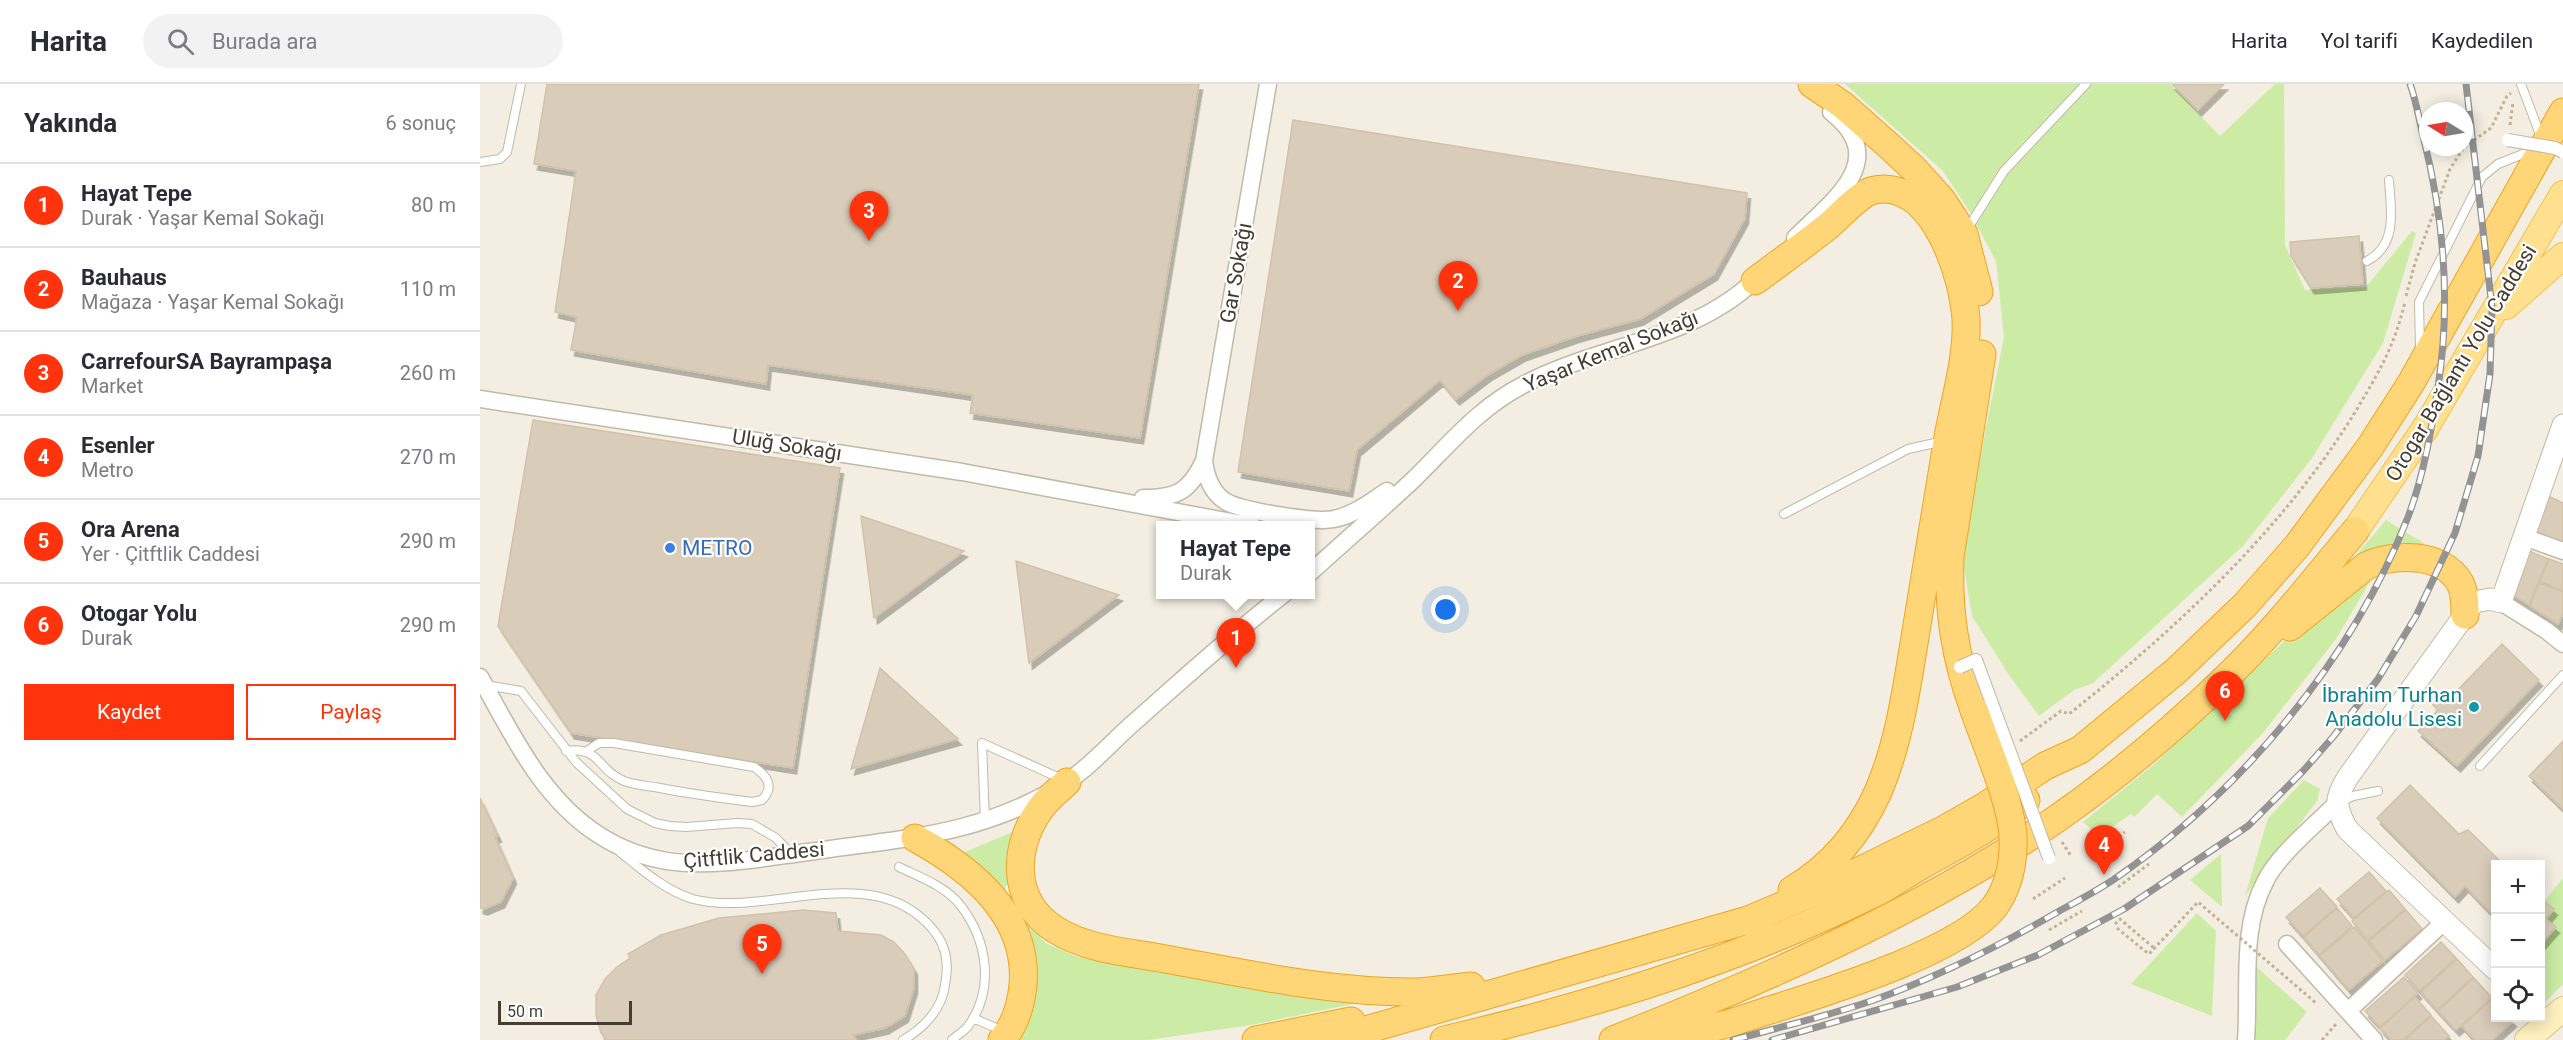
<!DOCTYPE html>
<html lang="tr">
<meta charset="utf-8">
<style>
body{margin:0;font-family:Roboto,sans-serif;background:#f2f2f3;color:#2b2b33}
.controls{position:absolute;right:18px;bottom:18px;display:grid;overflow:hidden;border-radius:0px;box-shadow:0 3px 15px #0003}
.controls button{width:54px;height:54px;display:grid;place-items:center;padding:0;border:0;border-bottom:2px solid #e1e1e2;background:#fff;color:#2b2b33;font:30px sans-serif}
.compass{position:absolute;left:1939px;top:18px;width:54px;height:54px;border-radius:50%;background:#fff;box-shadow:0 3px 15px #0003;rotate:281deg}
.scale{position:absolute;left:18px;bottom:15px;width:134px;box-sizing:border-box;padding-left:6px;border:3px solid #453d32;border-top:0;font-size:16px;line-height:21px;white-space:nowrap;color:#453d32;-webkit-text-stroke:4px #fff;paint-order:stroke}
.you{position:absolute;left:966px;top:526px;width:21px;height:21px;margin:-15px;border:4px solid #fff;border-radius:50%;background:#1a73e8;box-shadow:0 0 0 9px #1a73e833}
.badge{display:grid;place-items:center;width:39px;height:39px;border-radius:50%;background:#ff330c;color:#fff;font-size:20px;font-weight:700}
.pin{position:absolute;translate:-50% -50px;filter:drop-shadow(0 2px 3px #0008)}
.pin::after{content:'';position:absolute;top:32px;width:21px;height:18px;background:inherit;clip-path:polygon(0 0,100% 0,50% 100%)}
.popup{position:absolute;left:676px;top:437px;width:159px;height:78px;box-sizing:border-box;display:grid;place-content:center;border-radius:0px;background:#fff;filter:drop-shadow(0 2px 4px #0005);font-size:20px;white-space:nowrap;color:#7c7c81}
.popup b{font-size:22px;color:#2b2b33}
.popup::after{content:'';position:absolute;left:50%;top:100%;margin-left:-12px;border:12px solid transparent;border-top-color:#fff}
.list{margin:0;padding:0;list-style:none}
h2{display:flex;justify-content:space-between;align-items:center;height:78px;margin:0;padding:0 24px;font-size:26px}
h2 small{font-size:20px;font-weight:400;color:#7c7c81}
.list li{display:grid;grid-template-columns:39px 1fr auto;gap:18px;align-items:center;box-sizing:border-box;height:84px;padding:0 24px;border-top:2px solid #e1e1e2}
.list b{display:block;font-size:22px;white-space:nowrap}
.list p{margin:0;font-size:20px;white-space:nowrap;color:#7c7c81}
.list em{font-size:20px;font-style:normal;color:#7c7c81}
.actions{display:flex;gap:12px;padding:18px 24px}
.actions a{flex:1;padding:14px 0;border:2px solid #ff330c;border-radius:0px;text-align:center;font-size:21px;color:#ff330c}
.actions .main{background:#ff330c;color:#fff}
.icon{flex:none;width:33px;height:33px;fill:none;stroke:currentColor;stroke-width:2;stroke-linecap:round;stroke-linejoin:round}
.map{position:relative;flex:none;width:2083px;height:956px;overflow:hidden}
header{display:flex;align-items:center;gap:36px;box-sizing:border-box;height:84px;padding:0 30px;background:#fff;border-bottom:2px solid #e1e1e2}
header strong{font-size:28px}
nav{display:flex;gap:33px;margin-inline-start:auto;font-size:21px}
.search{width:420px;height:54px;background:#f2f2f3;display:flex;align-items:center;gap:15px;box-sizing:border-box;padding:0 21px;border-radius:33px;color:#7c7c81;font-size:22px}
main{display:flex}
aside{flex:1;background:#fff}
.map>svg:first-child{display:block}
</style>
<header>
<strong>Harita</strong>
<div class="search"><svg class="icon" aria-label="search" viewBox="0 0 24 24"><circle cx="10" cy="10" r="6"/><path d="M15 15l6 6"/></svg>Burada ara</div>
<nav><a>Harita</a><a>Yol tarifi</a><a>Kaydedilen</a></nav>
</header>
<main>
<aside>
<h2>Yakında<small>6 sonuç</small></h2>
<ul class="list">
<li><span class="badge">1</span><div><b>Hayat Tepe</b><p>Durak · Yaşar Kemal Sokağı</p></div><em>80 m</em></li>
<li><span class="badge">2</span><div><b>Bauhaus</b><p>Mağaza · Yaşar Kemal Sokağı</p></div><em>110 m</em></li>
<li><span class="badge">3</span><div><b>CarrefourSA Bayrampaşa</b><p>Market</p></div><em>260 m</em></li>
<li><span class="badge">4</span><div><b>Esenler</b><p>Metro</p></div><em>270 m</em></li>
<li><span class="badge">5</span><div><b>Ora Arena</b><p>Yer · Çitftlik Caddesi</p></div><em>290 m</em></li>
<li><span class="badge">6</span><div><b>Otogar Yolu</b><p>Durak</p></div><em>290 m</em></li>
</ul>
<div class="actions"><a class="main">Kaydet</a><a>Paylaş</a></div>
</aside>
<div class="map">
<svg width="2083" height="956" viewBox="0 0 2083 956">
<defs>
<filter id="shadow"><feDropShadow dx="3.5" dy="6" stdDeviation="0" flood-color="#0004"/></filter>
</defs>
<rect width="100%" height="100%" fill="#f3eee1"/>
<path fill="#cceca5" d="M1365 0H1690L1740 52 1795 0H1804L1805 161 1825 206 1886 203 1932 147 1936 149 1903 259 1832 374 1764 461 1613 599 1594 606 1559 632 1529 591 1492 532 1483 478 1499 380 1524 253 1516 177 1488 125 1463 87Z
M1906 436 1945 460H1921L1850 502Z
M1894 491 1856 555 1783 649 1702 733 1677 710 1654 733 1651 730 1619 752 1603 738 1672 682 1815 547Z
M1824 696 1840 705 1837 717 1765 812 1788 734Z
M533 748 534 750 526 773 528 801 525 802 526 805 519 809 475 772Z
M1741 770 1742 823 1710 796Z
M2083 794V900L2064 919 2060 915V823Z
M1717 829 1736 847 1732 932 1651 900Z
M547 841 567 860 598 873 810 912 845 915 870 914 873 920 771 941 668 956H538L543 844Z
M1773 880 1827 928 1805 956H1771Z"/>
<path fill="#d9ccb9" stroke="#d1c2a8" stroke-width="1.5" filter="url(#shadow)" d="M67 0H719L660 354 490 329 493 311 288 281 286 300 91 266 97 233 75 228 96 87 54 80Z
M1692 0H1744L1718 26Z
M813 36 1267 109 1265 134 1234 190 1160 235 1097 252 1042 271 1009 290 976 315 960 296 877 366 869 407 758 388Z
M1879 152 1883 200 1831 204 1811 172 1810 158Z
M53 336 360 384 313 684 91 649 18 542Z
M2068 412 2083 419V459L2053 448Z
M381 432 484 467 394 534Z
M2042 464 2068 475 2049 521 2025 506Z
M2069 475 2083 480V507L2060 497Z
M536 477 639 511 549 579Z
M2059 499 2083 508V529L2078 540 2050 522Z
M2022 560 2059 596 1977 682 1938 647 1958 626 1953 621 1964 609 1970 614Z
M400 584 478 655 371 685Z
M2083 657V725L2049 692Z
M1930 701 1979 750 1988 746 2023 780H2016V828L2013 831 1985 802 1975 813 1897 734Z
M0 714 18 752 15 753 33 794 21 818 4 825 0 824Z
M1889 788 1906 807 1874 834 1857 815Z
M1840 804 1857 823 1823 852 1806 833Z
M1909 806 1925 825 1888 856 1872 837Z
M2060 814 2074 825 2066 835 2076 843 2060 861Z
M1857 824 1872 842 1839 871 1824 853Z
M323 826 356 829 358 847 401 851 414 858 425 870 434 885V904L425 932 405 944 373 951 376 956H127L121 949 116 931V911L125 895 137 883 150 874 148 870 181 851 239 834Z
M1926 826 1942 845 1905 876 1889 857Z
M1874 843 1903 877 1869 906 1840 872Z
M1961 858 1976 874 1940 907 1925 891Z
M1977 875 1993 893 1957 926 1941 908Z
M1924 893 1938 909 1900 943 1885 927Z
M1994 894 2012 914 1976 946 1958 927Z
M1935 913 1951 931 1923 956H1911L1900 944Z
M2012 915 2016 918V934H2030L2033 937 2012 956H1995L1982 942Z
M1951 932 1969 952 1964 956H1925Z"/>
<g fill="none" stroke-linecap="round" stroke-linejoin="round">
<defs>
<path id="service" d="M2041 0 2061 53
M0 78 20 75 27 68 41 0
M1486 147 1524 87 1606 0
M1887 177C1918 161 1911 126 1909 96
M1940 265 1939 218 2002 93 2018 80 2053 66
M1304 430 1428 365 1464 357
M5 601 41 607 96 678 147 725 175 739 190 742 206 743 258 739 272 740 296 754 310 769
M86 667C121 662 117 686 144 697 155 701 168 702 180 704 210 710 241 714 272 718L282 716C295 702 287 692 274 683L134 659H119L107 667
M2000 682 2083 591
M1859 719 1873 712 1898 707
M505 737 502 659 584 696
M141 769C162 786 186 807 213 815 284 834 386 777 447 839 465 857 470 875 465 901 462 925 444 944 423 956
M419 783C440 793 467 803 481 822 507 856 515 904 489 941 485 947 477 951 472 956
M493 934 523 947"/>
<path id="minor" d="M1315 154C1353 116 1412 76 1351 28
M0 315 482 388 773 442
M724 377C726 392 731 408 745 417 761 427 836 439 854 435 874 431 890 418 907 407
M663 414C697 414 709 408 724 377L788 0
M2044 453 2083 467
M831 488C865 457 900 427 933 396 968 362 998 324 1043 301 1120 260 1218 256 1281 190
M2021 518 2067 547 2083 560
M0 593C32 650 62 715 119 751 139 764 163 773 187 777 232 784 283 774 328 768 423 754 501 752 585 699 609 684 630 660 651 641 701 597 751 551 804 510
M1807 860 1894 956
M1868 927 1965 837
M1766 956C1770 904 1760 845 1785 798 1797 772 1835 741 1856 720"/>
<path id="tertiary" d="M2016 886 1867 745C1855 722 1854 715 1868 693L1994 518 2010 515 2021 518 2083 341"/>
<path id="secondary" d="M2047 956 2083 925"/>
<path id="primary" d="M2026 222 2083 172
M1875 447 1946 343 2083 110"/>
<path id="trunk" d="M1332 0 1364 22 1408 61 1434 85 1462 116 1484 150 1499 208
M1275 197C1299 179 1323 162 1347 143 1359 133 1369 121 1382 112 1388 107 1397 105 1404 105 1456 106 1483 192 1486 235 1488 278 1472 323 1466 365 1456 426 1446 487 1436 547 1427 601 1420 657 1398 708 1380 748 1351 783 1312 806
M1810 543 1886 482C1913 469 1963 468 1980 499 1985 508 1985 521 1985 531
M1494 626C1475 573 1468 529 1470 473L1502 270
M587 698C580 705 571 712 564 720 532 760 529 817 576 846 608 866 649 868 685 875 768 890 852 909 937 908 955 907 973 904 991 902
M435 754C490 784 549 831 543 901 541 921 535 941 522 956
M776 956 871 937
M851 956 1268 836 1348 802 1463 746 1505 722 1565 682 1600 666 1696 587 1765 521 1817 462 1890 363 1931 299 2083 28
M964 956C1113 921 1258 877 1395 809 1411 801 1426 790 1442 781 1478 761 1514 742 1546 716
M1133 956C1284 896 1437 829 1572 738 1633 696 1692 646 1745 595 1793 549 1833 497 1875 447
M1180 956 1247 940 1284 928"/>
</defs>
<use href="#service" stroke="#c2b9a6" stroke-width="10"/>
<use href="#minor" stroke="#c2b9a6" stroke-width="19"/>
<use href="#tertiary" stroke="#c2b9a6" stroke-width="23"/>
<use href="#secondary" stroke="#dbc78e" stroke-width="26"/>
<use href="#primary" stroke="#f0c252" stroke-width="28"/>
<use href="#trunk" stroke="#eea421" stroke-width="29"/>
<path stroke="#c2b293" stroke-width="3" stroke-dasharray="3 3" stroke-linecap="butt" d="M2030 41 2033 18
M1984 63 2011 44 2027 12 2031 9
M1926 212 1935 179 1970 85 1984 63
M1540 657 1581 627 1589 630C1697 544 1804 445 1877 325 1900 286 1914 263 1925 218
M1582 758 1591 772
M1615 771 1645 748
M1638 803 1669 780
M1553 815 1585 794
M1635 840 1640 835 1674 864
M1637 844 1660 863
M1569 846 1602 827
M1842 956 1857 939"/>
<use href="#service" stroke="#fff" stroke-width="8"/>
<use href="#minor" stroke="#fff" stroke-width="16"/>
<use href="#tertiary" stroke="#fff" stroke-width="21"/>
<use href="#secondary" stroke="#fff0bf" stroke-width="24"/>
<use href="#primary" stroke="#ffe08e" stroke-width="26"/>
<use href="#trunk" stroke="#ffd677" stroke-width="27"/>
<defs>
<path id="rail" d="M1253 956C1300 943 1348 932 1394 916 1459 892 1521 861 1581 826 1598 817 1616 807 1633 796 1761 708 1871 578 1928 433 1944 391 1951 347 1958 303 1971 219 1964 134 1943 52 1939 35 1936 16 1930 0
M1292 956 1477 903 1558 871 1644 825 1768 742 1824 686 1853 653 1898 595 1936 532 1975 449 1998 372 2010 290 2012 223 1986 0"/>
</defs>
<use href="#rail" stroke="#939393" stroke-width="7"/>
<use href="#rail" stroke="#fff" stroke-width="4.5" stroke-dasharray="14" stroke-linecap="butt"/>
<defs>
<path id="pedestrian-bridge" d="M2028 56 2075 64 2083 68
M1480 583 1496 576 1569 774"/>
<path id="trunk-bridge" d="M1284 928C1340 910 1481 868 1515 822 1529 802 1534 776 1533 752 1531 717 1506 661 1494 626"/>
</defs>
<use href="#pedestrian-bridge" stroke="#c2b9a6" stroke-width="14" stroke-linecap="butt"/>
<use href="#trunk-bridge" stroke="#eea421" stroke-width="29" stroke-linecap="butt"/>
<path stroke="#c2b293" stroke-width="3" stroke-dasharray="3 3" stroke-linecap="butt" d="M1660 863 1669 870 1718 818 1836 919"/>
<use href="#pedestrian-bridge" stroke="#fff" stroke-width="12"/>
<use href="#trunk-bridge" stroke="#ffd677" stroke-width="27"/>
</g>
<circle fill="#3f7fe0" stroke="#fff" stroke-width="2" cx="190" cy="464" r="6"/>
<circle fill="#0f9aa8" stroke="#fff" stroke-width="2" cx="1994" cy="623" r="6"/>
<g text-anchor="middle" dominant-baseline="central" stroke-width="4.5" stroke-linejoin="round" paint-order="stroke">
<g font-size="21" fill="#453d32" stroke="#fff">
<text transform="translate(756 189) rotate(-80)">Gar Sokağı</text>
<text transform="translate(1131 267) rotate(-22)">Yaşar Kemal Sokağı</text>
<text transform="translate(1981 279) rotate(-59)">Otogar Bağlantı Yolu Caddesi</text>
<text transform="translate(307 361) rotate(9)">Uluğ Sokağı</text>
<text transform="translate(274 771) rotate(-5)">Çitftlik Caddesi</text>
</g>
<g font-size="21" fill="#366cbe" stroke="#fff" text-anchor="start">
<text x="202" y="464">METRO</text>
</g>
<g font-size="21" fill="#0d838f" stroke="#fff" text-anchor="end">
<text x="1982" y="611">İbrahim Turhan<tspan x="1982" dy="24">Anadolu Lisesi</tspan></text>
</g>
</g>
</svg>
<div class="controls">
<button>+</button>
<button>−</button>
<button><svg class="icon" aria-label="locate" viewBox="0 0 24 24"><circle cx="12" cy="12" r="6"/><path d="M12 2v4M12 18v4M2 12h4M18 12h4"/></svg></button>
</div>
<svg class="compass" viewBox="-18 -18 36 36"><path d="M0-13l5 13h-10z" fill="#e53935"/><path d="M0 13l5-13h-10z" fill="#7c7c81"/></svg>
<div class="scale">50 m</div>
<div class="you"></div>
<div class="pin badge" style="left:756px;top:584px">1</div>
<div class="popup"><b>Hayat Tepe</b>Durak</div>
<div class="pin badge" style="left:978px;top:227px">2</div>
<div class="pin badge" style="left:389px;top:157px">3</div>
<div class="pin badge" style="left:1624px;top:791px">4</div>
<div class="pin badge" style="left:282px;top:890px">5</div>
<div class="pin badge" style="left:1745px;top:637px">6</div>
</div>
</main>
